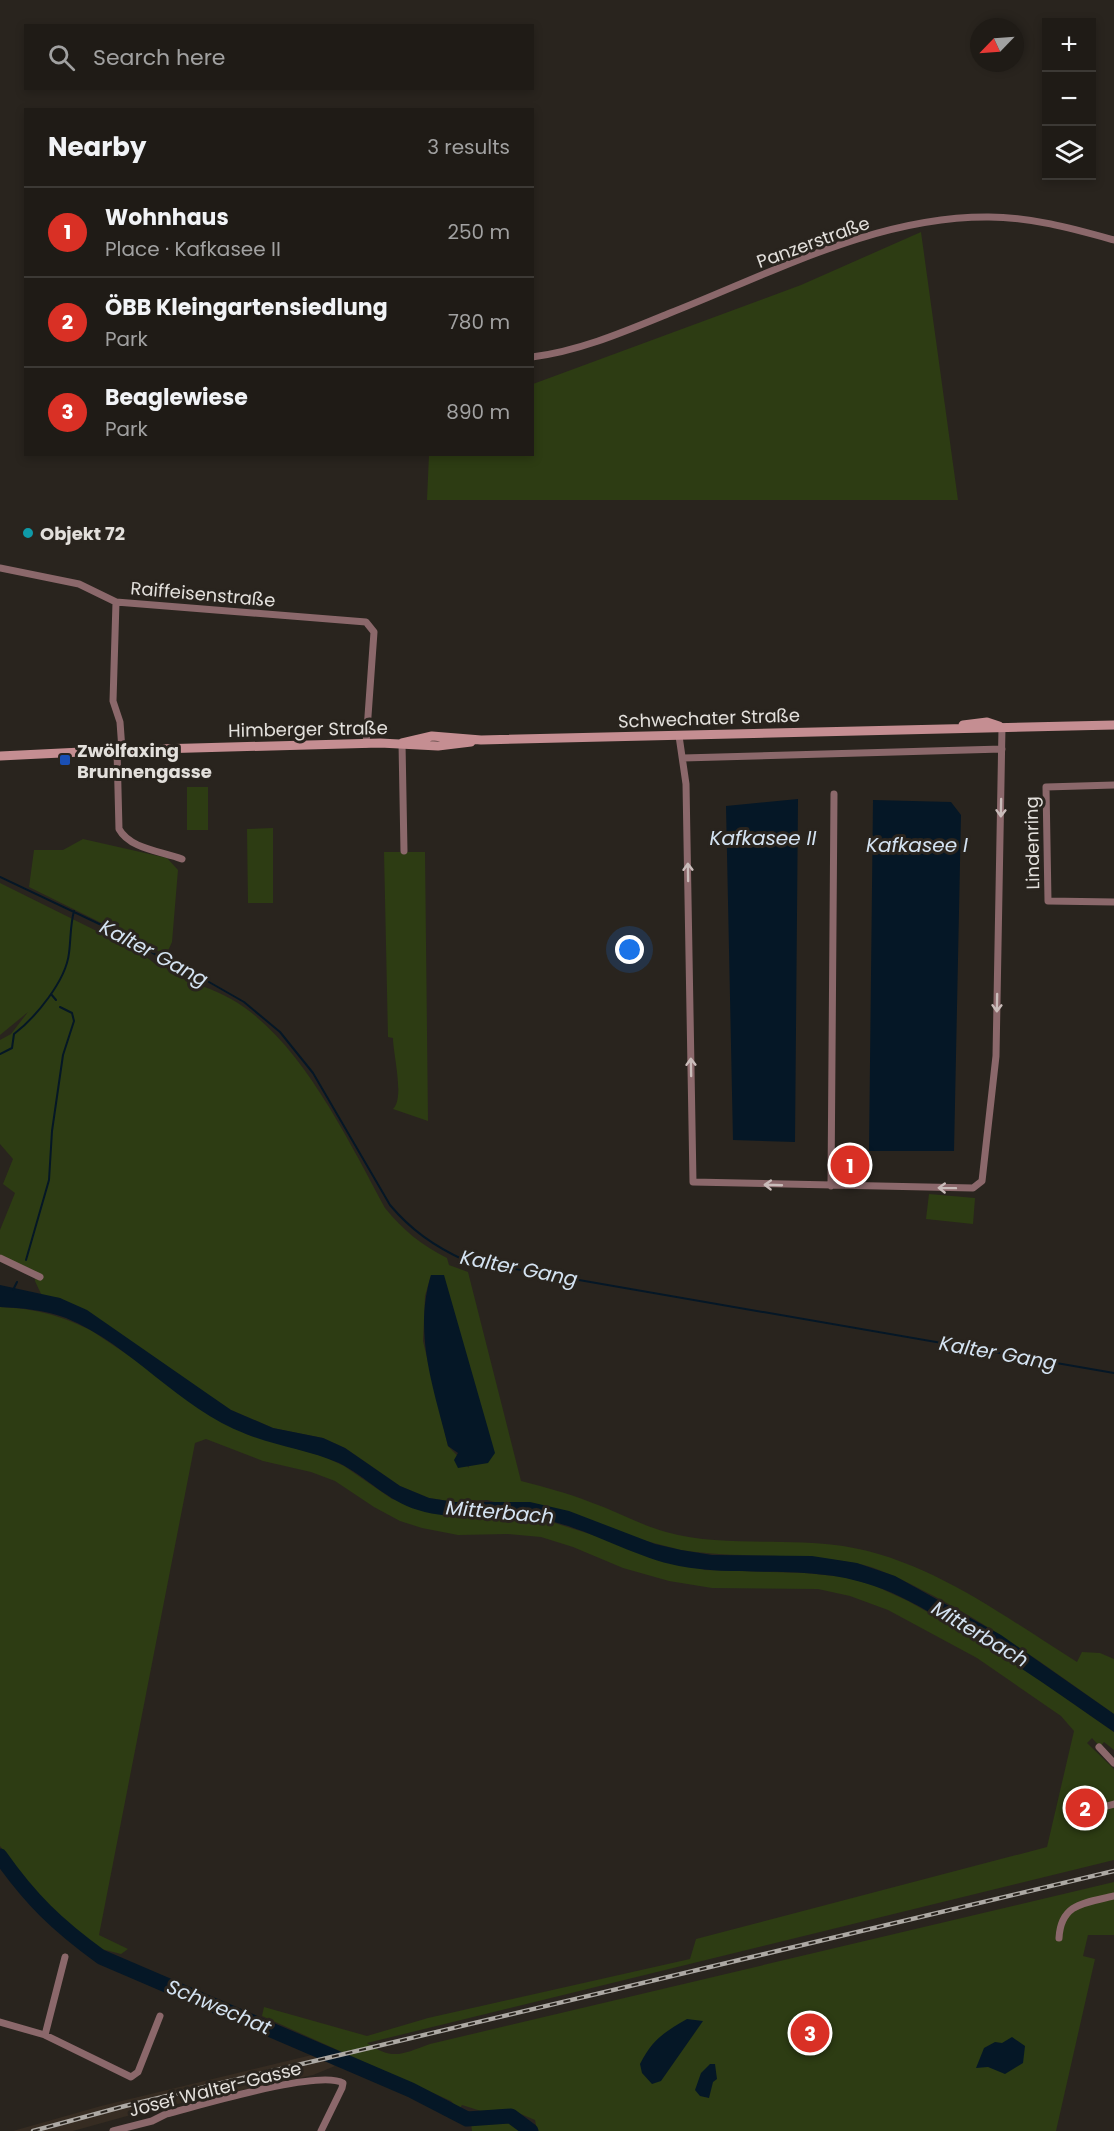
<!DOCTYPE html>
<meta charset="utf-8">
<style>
body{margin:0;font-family:Poppins,sans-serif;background:#27241f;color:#f1f3f6}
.controls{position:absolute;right:18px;top:18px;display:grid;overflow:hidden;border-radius:0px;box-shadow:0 3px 9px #0003}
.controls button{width:54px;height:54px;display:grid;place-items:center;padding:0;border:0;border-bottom:2px solid #3c3935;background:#1f1b16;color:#f1f3f6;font:30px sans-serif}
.compass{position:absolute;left:970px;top:18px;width:54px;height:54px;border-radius:50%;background:#1f1b16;box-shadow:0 3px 9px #0003;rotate:245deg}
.you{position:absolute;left:630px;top:950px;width:21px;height:21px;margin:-15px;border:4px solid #fff;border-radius:50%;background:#1a73e8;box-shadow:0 0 0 9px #1a73e833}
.badge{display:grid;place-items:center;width:39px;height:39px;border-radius:50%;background:#d93025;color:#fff;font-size:20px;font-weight:700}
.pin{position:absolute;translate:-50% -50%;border:3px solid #fff;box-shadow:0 2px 6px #0006}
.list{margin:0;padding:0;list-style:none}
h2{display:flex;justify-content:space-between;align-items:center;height:78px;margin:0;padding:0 24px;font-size:26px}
h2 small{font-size:20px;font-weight:400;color:#a1a1a1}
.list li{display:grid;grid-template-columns:39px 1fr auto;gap:18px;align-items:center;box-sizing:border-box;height:90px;padding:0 24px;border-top:2px solid #3c3935}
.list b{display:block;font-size:22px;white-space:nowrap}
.list p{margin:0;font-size:20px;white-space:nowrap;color:#a1a1a1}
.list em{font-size:20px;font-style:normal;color:#a1a1a1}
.icon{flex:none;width:33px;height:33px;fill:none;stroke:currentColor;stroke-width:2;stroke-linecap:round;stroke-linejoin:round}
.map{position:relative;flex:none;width:1114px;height:2131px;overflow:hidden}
.search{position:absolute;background:#1f1b16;box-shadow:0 3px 9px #0003;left:24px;top:24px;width:510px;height:66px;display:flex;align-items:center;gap:15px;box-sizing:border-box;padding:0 21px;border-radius:0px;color:#a1a1a1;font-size:22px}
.panel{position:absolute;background:#1f1b16;box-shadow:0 3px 9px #0003;left:24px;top:108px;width:510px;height:348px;border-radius:0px}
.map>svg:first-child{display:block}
</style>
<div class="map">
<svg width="1114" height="2131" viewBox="0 0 1114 2131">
<rect width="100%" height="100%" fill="#29241e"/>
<path fill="#362c22" d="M316 2054 335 2066 313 2075 145 2111 73 2131H13L101 2106Z"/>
<path fill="#2d3c13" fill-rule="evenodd" d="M921 232 958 500H427L429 455 532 454 533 384 801 285Z
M187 787H208V830H187Z
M273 828V903H248L247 829Z
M83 839 167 858 178 870 172 942 166 955 29 887 34 850H63Z
M384 852H425L428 1121 393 1109C405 1098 393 1054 393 1038L388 1037Z
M0 883 141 953 159 967 164 966 175 976C193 983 214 989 231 999 300 1038 348 1140 385 1208 403 1230 421 1245 447 1258L449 1265 468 1272 521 1481C544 1487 568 1493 590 1502 616 1511 640 1525 666 1532 724 1548 784 1537 843 1546 931 1560 1003 1616 1077 1662L1082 1652 1100 1653 1114 1659V1714C1052 1670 990 1624 922 1590 901 1579 878 1567 854 1563 797 1552 738 1559 681 1550L487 1500 455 1502 429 1498 400 1486 345 1448 323 1438 273 1428 231 1410 60 1298 42 1296 35 1281V1271L0 1256V1230L15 1193 3 1184 13 1159 0 1144V1040L11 1034 28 1012 0 1035ZM431 1275 469 1468 448 1446 423 1341 425 1296Z
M929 1194 975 1198 973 1224 926 1219Z
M0 1307C37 1309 60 1315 92 1331L246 1434 325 1457 344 1466 392 1499 450 1517 504 1516 545 1520 705 1570 805 1573 844 1577 873 1585 908 1601 1004 1655 1114 1732V1750L1104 1742 1100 1747 1092 1738 1087 1743 1114 1769V1860L367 2043C393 2061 402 2054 430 2044L1114 1882V1935H1088L1083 1956 1095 1959 1056 2131H537L535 2120 509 2109 481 2111 462 2105 459 2110 451 2101 262 2016 264 2007 367 2036 428 2018 690 1959 696 1939 1047 1847 1074 1731 1061 1716 977 1658 888 1610 850 1596 818 1589 712 1588 669 1581 623 1568 573 1547 541 1537 507 1534 458 1535 422 1528 400 1521 374 1507 335 1481 311 1472 263 1461 206 1439 195 1443 99 1935 128 1949 121 1954 90 1946 58 1920 0 1846Z
M511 2118 534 2131H472L471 2123Z"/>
<path fill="#051726" d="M798 799 795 1142 733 1140 726 806Z
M873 800 951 802 961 815 954 1151H869Z
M431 1275H444L495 1453 488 1463 458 1468 454 1460 458 1453 448 1446C434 1389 413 1334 431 1275Z
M0 1285 60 1298 87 1310 231 1410 273 1428 323 1438 345 1448 400 1486 429 1498 455 1502H530L569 1511 655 1544 681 1550 712 1555 812 1556 857 1563 895 1576 1001 1635 1114 1714V1732C1058 1693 1004 1655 945 1621 922 1608 899 1594 874 1586 811 1563 743 1578 679 1566 633 1557 592 1530 546 1520 503 1511 460 1523 418 1510 387 1501 367 1477 339 1463 309 1450 276 1446 246 1434 178 1408 132 1345 66 1318 44 1310 23 1308 0 1307Z
M687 2019 703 2021 661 2081 652 2084 642 2073 640 2064C653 2039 663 2033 687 2019Z
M1012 2037 1025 2046 1023 2063 1005 2074 988 2067 976 2068 984 2048 995 2042 1002 2043Z
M710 2064H715L717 2079 713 2082 709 2098 700 2096 695 2090 701 2073Z"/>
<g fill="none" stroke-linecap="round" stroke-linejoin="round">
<path stroke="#051726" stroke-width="2" d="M0 877 131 939 173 966 188 970 244 1002 280 1032 313 1073 390 1205C411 1230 434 1246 464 1260L1114 1373
M51 994 56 1000
M0 1054 12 1048 14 1034C35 1018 66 981 69 953 71 938 70 926 74 911
M26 1260 49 1180 52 1131 63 1055 74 1021 72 1013 60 1007
M13 1290 17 1282"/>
<path stroke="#051726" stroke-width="15" d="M0 1856C31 1900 57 1925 101 1957L411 2090 467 2119 511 2116 531 2131"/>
<path stroke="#8b686b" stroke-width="7" d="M532 357C580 351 626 331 670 313 772 273 877 216 989 217 1032 217 1074 229 1114 240
M0 568 79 584 116 602 366 622 374 632 366 744
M116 602 113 701 120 722 122 750
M679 736 686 784 693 1182 973 1188 982 1181 996 1056 1002 727
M402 743 404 851
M117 750 119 829C130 849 161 851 182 859
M683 758 1002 749
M1114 785 1046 787 1048 901 1114 902
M831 1186 834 794
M0 1258 40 1277
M1099 1747 1114 1763
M1074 1815 1114 1804
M1059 1938C1061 1903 1085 1903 1114 1896
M0 2022 45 2035 131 2077 138 2072 160 2016
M45 2035 65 1957
M113 2131 152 2121 166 2114C198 2106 319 2069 343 2083L342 2088 321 2131"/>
<path stroke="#c58e92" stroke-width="9" d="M963 725 987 722 999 726
M402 743 432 736 481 740 1114 725
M0 756 122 750 380 743 438 746 471 742"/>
<defs>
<path id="rail" d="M33 2131 125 2106 1114 1871"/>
</defs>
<use href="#rail" stroke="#ada9a4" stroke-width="4.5"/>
<use href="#rail" stroke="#29241e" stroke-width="2" stroke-dasharray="7" stroke-linecap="butt"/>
</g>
<defs><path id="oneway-shaft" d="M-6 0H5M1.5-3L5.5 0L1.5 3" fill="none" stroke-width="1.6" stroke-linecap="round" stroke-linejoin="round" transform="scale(1.5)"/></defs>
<g stroke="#c9bcba">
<use href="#oneway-shaft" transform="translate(1001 808) rotate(91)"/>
<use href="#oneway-shaft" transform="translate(688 872) rotate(-91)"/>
<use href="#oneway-shaft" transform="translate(997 1003) rotate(91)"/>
<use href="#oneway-shaft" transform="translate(691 1067) rotate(-91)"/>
<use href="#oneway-shaft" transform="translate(773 1185) rotate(-178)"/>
<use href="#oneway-shaft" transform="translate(947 1188) rotate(-179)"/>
</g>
<circle fill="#0f9aa8" stroke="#29241e" stroke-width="2" cx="28" cy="533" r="6"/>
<rect fill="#1a4fb4" stroke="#29241e" stroke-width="2" x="59" y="754" width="12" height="12" rx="3"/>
<g text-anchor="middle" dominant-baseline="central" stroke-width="6" stroke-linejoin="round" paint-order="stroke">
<g font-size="18" fill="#e3e0dc" stroke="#29241e">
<text transform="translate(813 242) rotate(-20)">Panzerstraße</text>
<text transform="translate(203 594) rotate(5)">Raiffeisenstraße</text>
<text transform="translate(709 718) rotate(-2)">Schwechater Straße</text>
<text transform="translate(308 729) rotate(-1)">Himberger Straße</text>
<text transform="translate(1032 843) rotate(-91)">Lindenring</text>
<text transform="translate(215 2089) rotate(-14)">Josef Walter-Gasse</text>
</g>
<g font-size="18" font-weight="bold" fill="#e3e0dc" stroke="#29241e" text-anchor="start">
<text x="40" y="533">Objekt 72</text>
<text x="77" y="750">Zwölfaxing<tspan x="77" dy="21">Brunnengasse</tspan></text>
</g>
<g font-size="20" font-style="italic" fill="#d4e3f2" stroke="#29241e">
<text x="763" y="838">Kafkasee II</text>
<text x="917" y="845">Kafkasee I</text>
<text transform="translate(154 953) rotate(28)">Kalter Gang</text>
<text transform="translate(519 1268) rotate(11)">Kalter Gang</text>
<text transform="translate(998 1353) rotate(10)">Kalter Gang</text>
<text transform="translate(500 1512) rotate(5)">Mitterbach</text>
<text transform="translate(980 1634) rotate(31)">Mitterbach</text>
<text transform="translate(219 2007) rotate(23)">Schwechat</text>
</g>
</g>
</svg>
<div class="controls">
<button>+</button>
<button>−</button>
<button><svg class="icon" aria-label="layers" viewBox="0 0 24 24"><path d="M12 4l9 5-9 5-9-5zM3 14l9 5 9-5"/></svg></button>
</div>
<svg class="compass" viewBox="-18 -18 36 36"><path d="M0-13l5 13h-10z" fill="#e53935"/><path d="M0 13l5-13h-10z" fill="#a1a1a1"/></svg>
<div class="you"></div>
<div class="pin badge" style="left:850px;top:1165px">1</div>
<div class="pin badge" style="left:1085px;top:1808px">2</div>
<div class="pin badge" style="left:810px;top:2033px">3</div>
<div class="search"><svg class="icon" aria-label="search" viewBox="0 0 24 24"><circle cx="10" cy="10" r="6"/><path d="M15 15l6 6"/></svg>Search here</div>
<section class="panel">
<h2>Nearby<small>3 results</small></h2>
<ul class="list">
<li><span class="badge">1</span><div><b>Wohnhaus</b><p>Place · Kafkasee II</p></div><em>250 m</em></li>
<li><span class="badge">2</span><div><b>ÖBB Kleingartensiedlung</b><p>Park</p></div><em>780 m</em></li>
<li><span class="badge">3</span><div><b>Beaglewiese</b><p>Park</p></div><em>890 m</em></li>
</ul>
</section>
</div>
